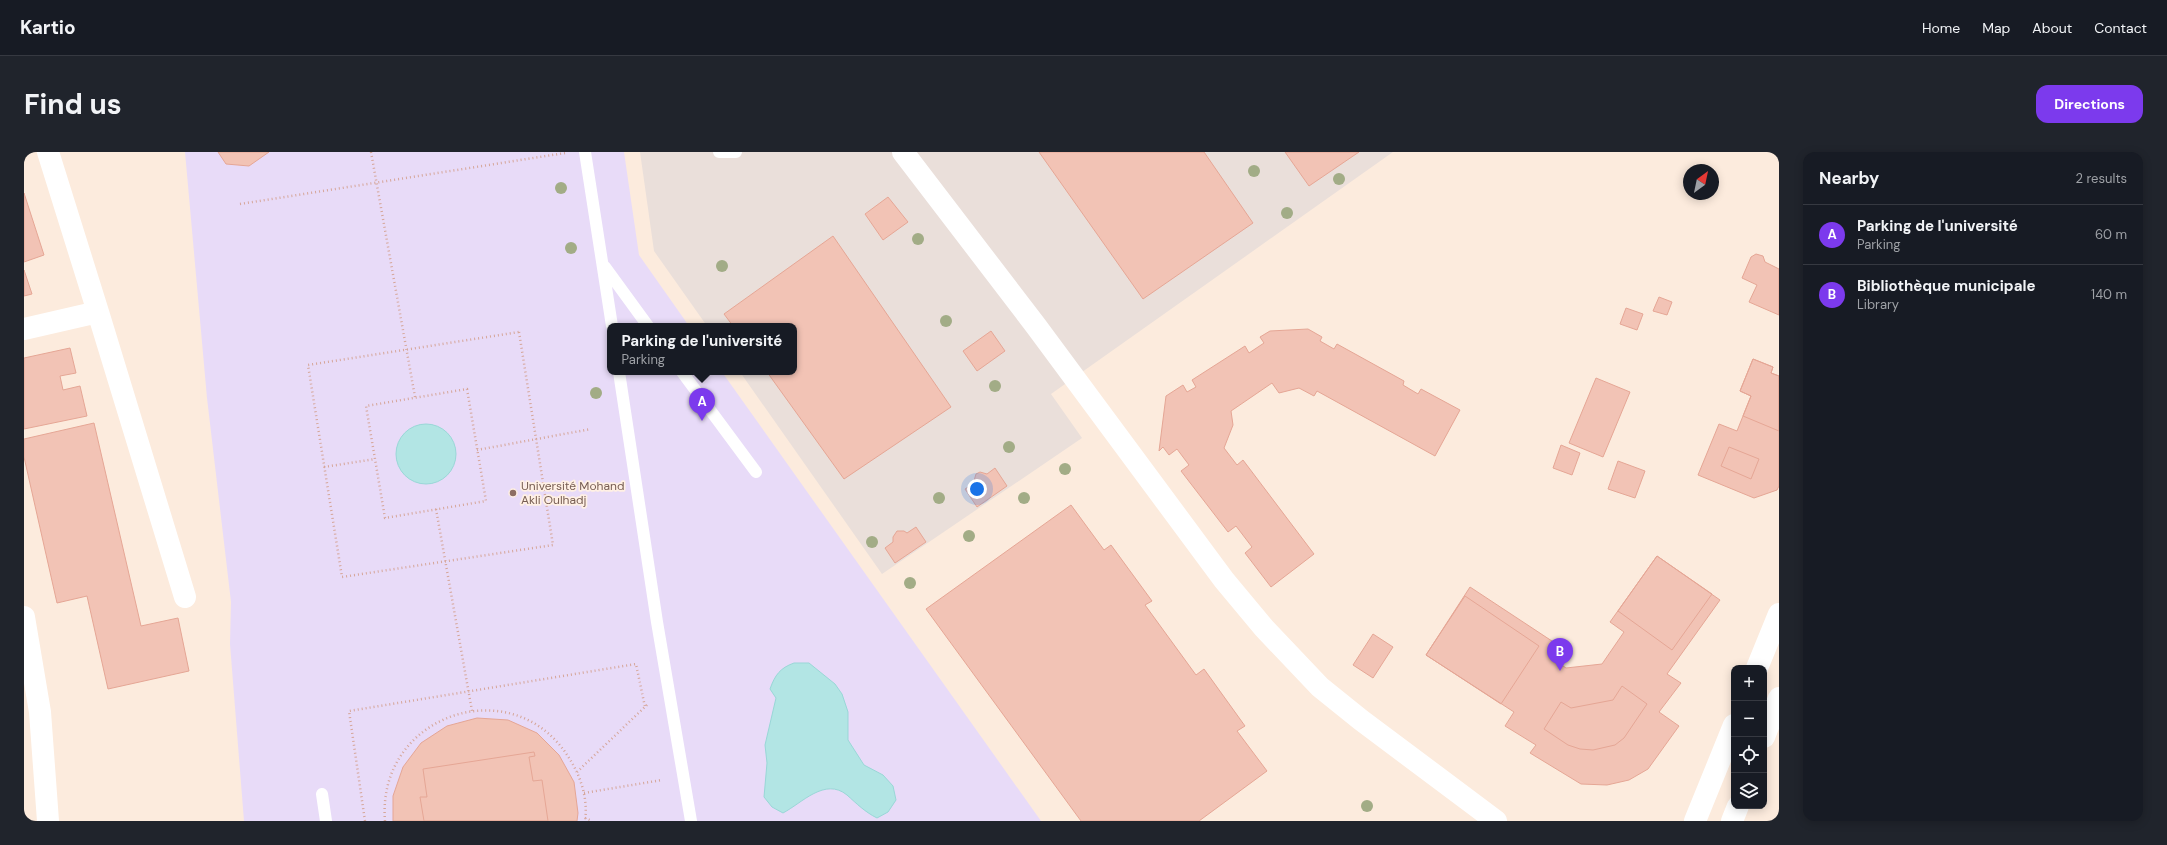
<!DOCTYPE html>
<meta charset="utf-8">
<style>
body{margin:0;font-family:"DM Sans",sans-serif;background:#20242c;color:#f1f3f6}
.controls{position:absolute;right:12px;bottom:12px;display:grid;overflow:hidden;border-radius:8px;box-shadow:0 2px 10px #0003}
.controls button{width:36px;height:36px;display:grid;place-items:center;padding:0;border:0;border-bottom:1px solid #363941;background:#171b24;color:#f1f3f6;font:20px sans-serif}
.compass{position:absolute;left:1659px;top:12px;width:36px;height:36px;border-radius:50%;background:#171b24;box-shadow:0 2px 10px #0003;rotate:33deg}
.you{position:absolute;left:953px;top:337px;width:14px;height:14px;margin:-10px;border:3px solid #fff;border-radius:50%;background:#1a73e8;box-shadow:0 0 0 6px #1a73e833}
.badge{display:grid;place-items:center;width:26px;height:26px;border-radius:50%;background:#7c3aed;color:#fff;font-size:13px;font-weight:700}
.pin{position:absolute;translate:-50% -33px;filter:drop-shadow(0 1px 2px #0008)}
.pin::after{content:'';position:absolute;top:21px;width:14px;height:12px;background:inherit;clip-path:polygon(0 0,100% 0,50% 100%)}
.popup{position:absolute;left:583px;top:171px;width:190px;height:52px;box-sizing:border-box;display:grid;place-content:center;border-radius:8px;background:#171b24;filter:drop-shadow(0 1px 3px #0005);font-size:13px;white-space:nowrap;color:#9ea1a6}
.popup b{font-size:15px;color:#f1f3f6}
.popup::after{content:'';position:absolute;left:50%;top:100%;margin-left:-8px;border:8px solid transparent;border-top-color:#171b24}
.list{margin:0;padding:0;list-style:none}
h2{display:flex;justify-content:space-between;align-items:center;height:52px;margin:0;padding:0 16px;font-size:17px}
h2 small{font-size:13px;font-weight:400;color:#9ea1a6}
.list li{display:grid;grid-template-columns:26px 1fr auto;gap:12px;align-items:center;box-sizing:border-box;height:60px;padding:0 16px;border-top:1px solid #363941}
.list b{display:block;font-size:15px;white-space:nowrap}
.list p{margin:0;font-size:13px;white-space:nowrap;color:#9ea1a6}
.list em{font-size:13px;font-style:normal;color:#9ea1a6}
.icon{flex:none;width:22px;height:22px;fill:none;stroke:currentColor;stroke-width:2;stroke-linecap:round;stroke-linejoin:round}
.map{position:relative;flex:none;width:1755px;height:669px;overflow:hidden;border-radius:12px}
header{display:flex;align-items:center;gap:24px;box-sizing:border-box;height:56px;padding:0 20px;background:#171b24;border-bottom:1px solid #363941}
header strong{font-size:19px}
nav{display:flex;gap:22px;margin-inline-start:auto;font-size:14px}
.intro{display:flex;align-items:center;justify-content:space-between;box-sizing:border-box;height:96px;padding:0 24px}
h1{margin:0;font-size:28px}
.button{padding:10px 18px;border-radius:12px;background:#7c3aed;color:#fff;font-size:14px;font-weight:700}
main{display:flex;gap:24px;padding:0 24px}
aside{flex:1;background:#171b24;border-radius:12px;box-shadow:0 2px 10px #0003}
.map>svg:first-child{display:block}
</style>
<header>
<strong>Kartio</strong>
<nav><a>Home</a><a>Map</a><a>About</a><a>Contact</a></nav>
</header>
<div class="intro"><h1>Find us</h1><a class="button">Directions</a></div>
<main>
<div class="map">
<svg width="1755" height="669" viewBox="0 0 1755 669">
<rect width="100%" height="100%" fill="#fcebdd"/>
<path fill="#eadfda" d="M616 0H1369L1027 242 1058 286 858 422 716 220H770V174H683L630 99Z"/>
<path fill="#e8dbf8" d="M161 0H600L615 103 665 174H586V220H698L1017 669H220L206 492 207 450 183 246Z"/>
<path fill="#b2e5e4" stroke="#99d7d7" d="M372 302a30 30 0 1 1 60 0a30 30 0 1 1-60 0Z
M770 511H785L811 532 818 542 824 560V588L840 613 859 623 869 634 872 648 864 660 853 666C841 660 833 652 823 643 801 625 778 651 759 661L748 655 740 645 743 611 741 593 752 546 746 537C751 523 756 516 770 511Z"/>
<path fill="#f2c3b5" stroke="#e5a695" d="M194 0H245L225 14 202 12Z
M1015 0H1180L1229 71 1119 147Z
M1261 0H1335L1285 34Z
M0 41 20 103 0 110Z
M864 45 884 70 859 88 841 62Z
M809 84 927 255 820 327 743 220H770V174H709L700 162Z
M1732 102 1739 104 1741 110 1755 117V163L1725 150 1733 133 1718 126 1727 105Z
M0 118 8 142 0 144Z
M1635 145 1648 150 1643 163 1629 159Z
M1602 156 1619 162 1613 178 1596 172Z
M1284 177 1298 185 1296 189 1310 197 1313 192 1380 229 1379 233 1394 242 1397 237 1436 258 1411 304 1293 239 1290 244 1275 236 1255 241 1248 231 1207 259 1209 273 1200 296 1213 313 1219 308 1290 402 1247 435 1221 401 1228 395 1212 374 1204 380 1157 319 1165 313 1153 297 1145 303 1139 295 1135 299 1142 244 1159 233 1163 240 1172 235 1168 228 1221 194 1225 201 1240 191 1236 185 1246 179Z
M967 179 981 199 953 219 939 199Z
M46 196 52 221 36 224 39 238 56 234 63 264 0 277V206Z
M1729 207 1749 215 1747 221 1755 224V334L1753 338 1730 346 1674 323 1695 272 1713 279 1727 244 1716 239Z
M1729 207 1749 215 1747 221 1755 224V279L1719 264 1727 244 1716 239Z
M1572 226 1606 240 1579 305 1545 291Z
M70 271 117 474 154 466 165 519 84 537 63 444 33 451 0 305V287Z
M1537 293 1556 301 1548 323 1529 316Z
M1705 295 1735 307 1727 327 1697 314Z
M1594 309 1621 319 1611 346 1584 337Z
M971 316 983 334 953 355 941 337 949 332 952 322 956 320 963 322Z
M1047 353 1080 398 1087 393 1128 449 1121 453 1172 523 1180 517 1221 574 1213 579 1243 619 1175 669H1057L902 457Z
M892 375 902 390 871 411 861 396 869 390V385L873 379H880L883 381Z
M1633 404 1696 448 1643 522 1657 531 1635 560 1655 574 1624 617 1605 628 1583 633 1557 632 1506 601 1512 593 1481 574 1490 560 1402 503 1446 435 1537 495 1529 507 1542 516 1578 512 1600 480 1586 470Z
M1633 404 1688 442 1648 498 1594 459Z
M1441 444 1515 494 1477 552 1402 503Z
M1349 482 1369 495 1349 526 1329 513Z
M1598 534 1623 552 1600 586 1591 593 1569 598 1556 597 1544 593 1520 577 1537 550 1547 556 1589 548Z
M453 566 484 568 513 581 535 603 550 630 554 661 553 669H369V644L379 615 397 591 423 574Z
M510 600 511 604 505 605 509 629 518 628 524 669H400L396 645H403L399 617Z"/>
<g fill="none" stroke-linecap="round" stroke-linejoin="round">
<path stroke="#d6a699" stroke-width="2.5" stroke-dasharray="1 3" stroke-linecap="butt" d="M347 0 391 245
M216 52 541 1
M495 180 529 393 318 425 284 213Z
M443 237 462 349 361 366 342 254Z
M453 298 567 277
M300 315 351 307
M412 357 448 559
M553 620 625 551
M560 641 638 628
M561 666 568 669
M341 669 325 559 612 512 621 555
M361 669C352 560 495 515 548 611 558 628 564 649 561 669"/>
<path stroke="#fff" stroke-width="12" d="M561 0 588 174
M695 0H712
M581 115 624 174
M595 220 633 470 667 669
M658 220 732 320
M298 642 302 669"/>
<path stroke="#fff" stroke-width="22" d="M879 0 1012 174 1200 428 1240 476 1296 535 1337 568 1472 669
M74 160 161 445
M0 177 74 160 24 0
M0 465 16 560 24 669
M1733 516 1755 462
M1740 585 1755 546
M1671 669 1710 573
M1708 669 1714 654"/>
</g>
<g fill="#a2ac86">
<circle cx="1230" cy="19" r="6"/>
<circle cx="1315" cy="27" r="6"/>
<circle cx="537" cy="36" r="6"/>
<circle cx="1263" cy="61" r="6"/>
<circle cx="894" cy="87" r="6"/>
<circle cx="547" cy="96" r="6"/>
<circle cx="698" cy="114" r="6"/>
<circle cx="922" cy="169" r="6"/>
<circle cx="971" cy="234" r="6"/>
<circle cx="572" cy="241" r="6"/>
<circle cx="985" cy="295" r="6"/>
<circle cx="1041" cy="317" r="6"/>
<circle cx="915" cy="346" r="6"/>
<circle cx="1000" cy="346" r="6"/>
<circle cx="945" cy="384" r="6"/>
<circle cx="848" cy="390" r="6"/>
<circle cx="886" cy="431" r="6"/>
<circle cx="1343" cy="654" r="6"/>
</g>
<circle fill="#8d6e63" stroke="#fff0e4" stroke-width="1.5" cx="489" cy="341" r="4"/>
<g text-anchor="middle" dominant-baseline="central" stroke-width="3.5" stroke-linejoin="round" paint-order="stroke">
<g font-size="12" fill="#785e54" stroke="#fff0e4" text-anchor="start">
<text x="497" y="334">Université Mohand<tspan x="497" dy="14">Akli Oulhadj</tspan></text>
</g>
</g>
</svg>
<div class="controls">
<button>+</button>
<button>−</button>
<button><svg class="icon" aria-label="locate" viewBox="0 0 24 24"><circle cx="12" cy="12" r="6"/><path d="M12 2v4M12 18v4M2 12h4M18 12h4"/></svg></button>
<button><svg class="icon" aria-label="layers" viewBox="0 0 24 24"><path d="M12 4l9 5-9 5-9-5zM3 14l9 5 9-5"/></svg></button>
</div>
<svg class="compass" viewBox="-18 -18 36 36"><path d="M0-13l5 13h-10z" fill="#e53935"/><path d="M0 13l5-13h-10z" fill="#9ea1a6"/></svg>
<div class="you"></div>
<div class="pin badge" style="left:678px;top:269px">A</div>
<div class="popup"><b>Parking de l'université</b>Parking</div>
<div class="pin badge" style="left:1536px;top:519px">B</div>
</div>
<aside>
<h2>Nearby<small>2 results</small></h2>
<ul class="list">
<li><span class="badge">A</span><div><b>Parking de l'université</b><p>Parking</p></div><em>60 m</em></li>
<li><span class="badge">B</span><div><b>Bibliothèque municipale</b><p>Library</p></div><em>140 m</em></li>
</ul>
</aside>
</main>
